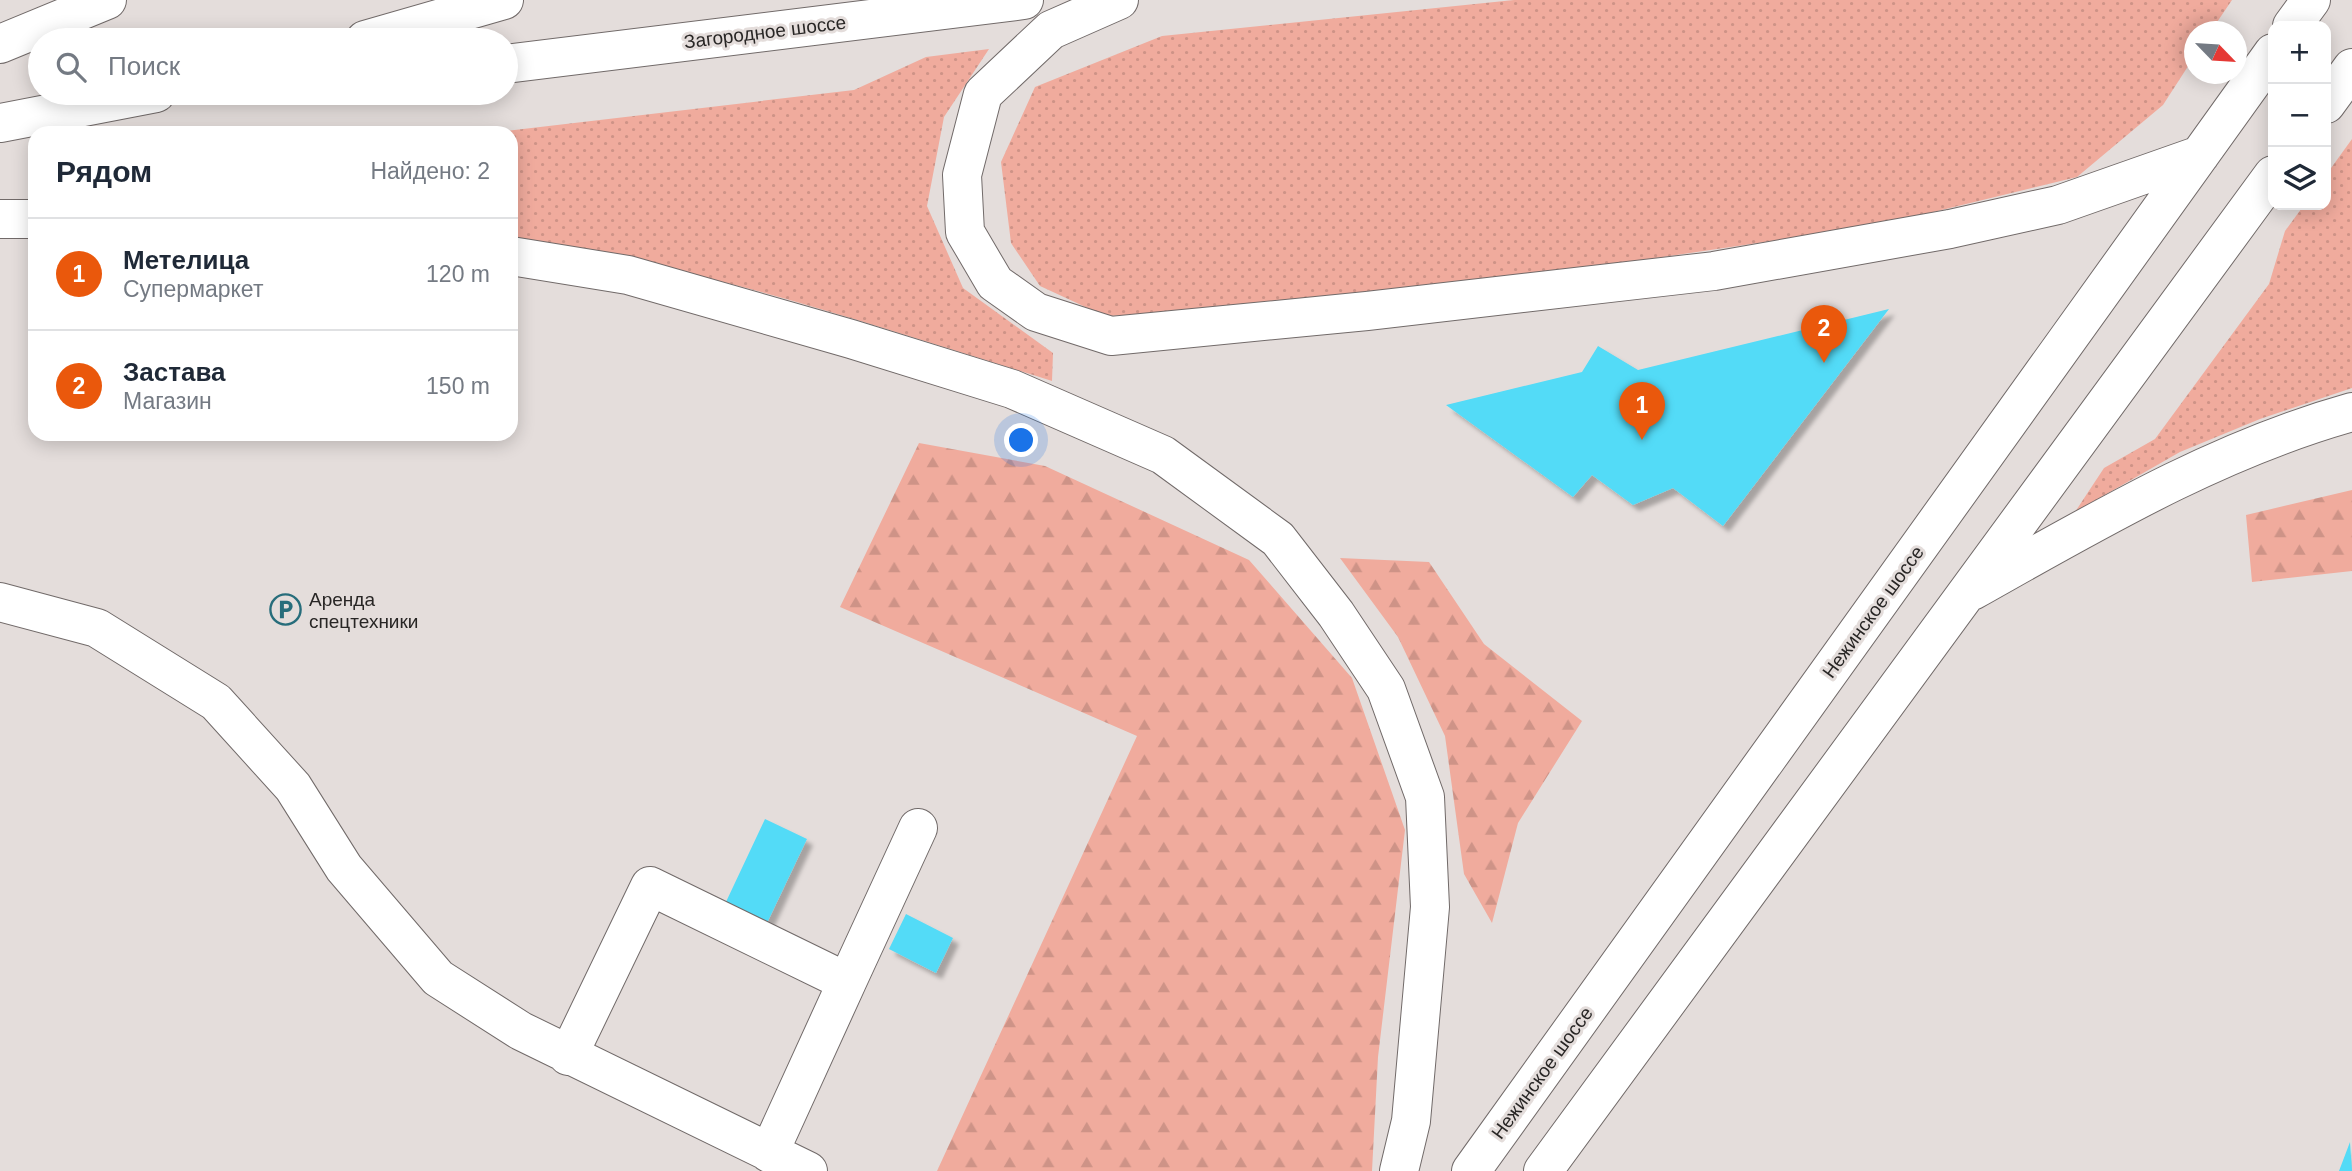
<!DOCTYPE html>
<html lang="ru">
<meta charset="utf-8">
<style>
body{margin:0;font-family:Arial,sans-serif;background:#f6f6f7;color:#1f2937}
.controls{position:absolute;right:21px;top:21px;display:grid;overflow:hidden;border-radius:14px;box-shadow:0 4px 18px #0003}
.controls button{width:63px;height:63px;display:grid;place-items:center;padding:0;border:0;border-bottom:2px solid #e0e1e3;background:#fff;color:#1f2937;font:35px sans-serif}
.compass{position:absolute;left:2184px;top:21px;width:63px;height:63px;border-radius:50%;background:#fff;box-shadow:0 4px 18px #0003;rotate:115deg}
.you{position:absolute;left:1022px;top:441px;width:24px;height:24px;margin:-18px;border:5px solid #fff;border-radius:50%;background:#1a73e8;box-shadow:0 0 0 10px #1a73e833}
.badge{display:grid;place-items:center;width:46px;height:46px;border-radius:50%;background:#ea580c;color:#fff;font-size:23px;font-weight:700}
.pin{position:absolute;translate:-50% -58px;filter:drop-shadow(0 2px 4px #0008)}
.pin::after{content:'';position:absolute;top:37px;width:24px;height:21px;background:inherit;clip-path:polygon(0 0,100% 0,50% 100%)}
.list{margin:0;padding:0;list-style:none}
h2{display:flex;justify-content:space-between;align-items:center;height:91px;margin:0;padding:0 28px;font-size:30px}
h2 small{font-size:23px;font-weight:400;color:#747a83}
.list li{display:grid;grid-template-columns:46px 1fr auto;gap:21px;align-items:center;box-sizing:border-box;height:112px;padding:0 28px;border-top:2px solid #e0e1e3}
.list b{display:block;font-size:26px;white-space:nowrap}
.list p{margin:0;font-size:23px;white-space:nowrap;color:#747a83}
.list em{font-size:23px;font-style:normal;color:#747a83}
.icon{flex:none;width:38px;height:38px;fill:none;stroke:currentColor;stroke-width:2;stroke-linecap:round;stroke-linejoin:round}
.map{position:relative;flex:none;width:2352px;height:1171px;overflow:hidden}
.search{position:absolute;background:#fff;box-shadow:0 4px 18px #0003;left:28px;top:28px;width:490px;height:77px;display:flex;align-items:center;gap:18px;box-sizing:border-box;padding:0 24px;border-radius:38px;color:#747a83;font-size:26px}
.panel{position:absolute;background:#fff;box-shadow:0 4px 18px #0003;left:28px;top:126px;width:490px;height:315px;border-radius:21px}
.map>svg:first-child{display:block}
</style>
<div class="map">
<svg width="2352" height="1171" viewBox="0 0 2352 1171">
<defs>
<pattern id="grass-dots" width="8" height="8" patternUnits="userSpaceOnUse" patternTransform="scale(1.75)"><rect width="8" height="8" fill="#f0ab9d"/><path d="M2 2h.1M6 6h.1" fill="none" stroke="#ce9387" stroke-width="1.8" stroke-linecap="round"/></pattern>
<pattern id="forest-firs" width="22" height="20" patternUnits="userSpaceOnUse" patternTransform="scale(1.75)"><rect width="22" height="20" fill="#f0ab9d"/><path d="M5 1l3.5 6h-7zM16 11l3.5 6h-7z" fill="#ce9387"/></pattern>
<filter id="shadow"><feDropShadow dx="6" dy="6" stdDeviation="2" flood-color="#0004"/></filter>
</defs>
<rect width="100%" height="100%" fill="#e4dddb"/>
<path fill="url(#grass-dots)" d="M1514 0H2232L2211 31 2194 32V57L2163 105 2077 177 1880 225 1554 273 1216 312 1105 316 1040 286 1011 243 1001 162 1035 87 1162 36Z
M989 49 944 117 927 206 963 288 1053 353 1052 381C873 326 697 263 511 240V133H490L854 90 926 57Z
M2352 139V388L2260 419 2180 452 2075 512 2104 468 2155 439 2269 284 2285 231 2304 205H2326V175Z"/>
<path fill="url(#forest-firs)" d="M919 443 1045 466 1249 560 1352 678 1405 830 1378 1057 1372 1171H937L1137 736 840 607Z
M2352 490V571L2252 582 2246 515Z
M1340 558 1429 562 1484 644 1582 721 1518 823 1492 923 1464 874 1445 736 1398 637Z"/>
<path fill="#53dbf7" filter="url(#shadow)" d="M1889 309 1723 526 1673 488 1633 505 1592 475 1573 497 1446 405 1582 372 1598 346 1638 370Z
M765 819 807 839 767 923 725 904Z
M906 914 953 938 936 973 889 949Z
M2350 1142 2352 1171H2339Z"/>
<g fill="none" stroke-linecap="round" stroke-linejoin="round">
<defs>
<path id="minor" d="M0 602 97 628 216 702 293 787 344 868 438 978 521 1031 808 1171
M847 982 918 828
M568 1056 650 886 847 982 769 1153"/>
<path id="major" d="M1119 0 1051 30 983 94 962 175 965 232 995 283 1036 312 1111 336 1367 311 1714 271 1950 229 2058 205 2200 155
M2292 26 2311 0
M0 44 107 0
M2326 104 2352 68
M0 219H35
M511 256 628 275 851 339 1012 389 1163 455 1278 539 1336 614 1386 689 1425 797 1430 907 1411 1121 1399 1171
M1972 591C2095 522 2216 450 2352 412
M1471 1171 2273 53
M1543 1171 2273 175"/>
<path id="highway" d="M365 40 504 0
M506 64 1024 0
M0 123 156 93"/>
</defs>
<use href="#minor" stroke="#716a69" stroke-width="40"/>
<use href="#major" stroke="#716a69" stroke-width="40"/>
<use href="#highway" stroke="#716a69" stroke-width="40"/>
<use href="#minor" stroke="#fff" stroke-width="38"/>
<use href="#major" stroke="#fff" stroke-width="38"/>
<use href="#highway" stroke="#fff" stroke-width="38"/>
</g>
<defs>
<symbol id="parking-ring" viewBox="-11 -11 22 22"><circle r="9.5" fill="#e4dddb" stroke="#276d7b" stroke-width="1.5"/><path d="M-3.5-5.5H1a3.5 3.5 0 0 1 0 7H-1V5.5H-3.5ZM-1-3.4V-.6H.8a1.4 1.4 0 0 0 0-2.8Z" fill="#276d7b"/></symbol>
</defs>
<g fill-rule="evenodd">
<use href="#parking-ring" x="268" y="592" width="35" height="35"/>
</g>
<g text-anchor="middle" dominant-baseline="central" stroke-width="6" stroke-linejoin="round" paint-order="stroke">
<g font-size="19" fill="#282625" stroke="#e4dddb">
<text transform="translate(765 32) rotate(-7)">Загородное шоссе</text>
<text transform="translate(1873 612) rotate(-54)">Нежинское шоссе</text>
<text transform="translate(1542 1073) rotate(-54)">Нежинское шоссе</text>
</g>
<g font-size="19" fill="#282625" stroke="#e4dddb" text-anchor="start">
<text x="309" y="599">Аренда<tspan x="309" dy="22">спецтехники</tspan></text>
</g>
</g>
</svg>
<div class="controls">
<button>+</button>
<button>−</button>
<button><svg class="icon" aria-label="layers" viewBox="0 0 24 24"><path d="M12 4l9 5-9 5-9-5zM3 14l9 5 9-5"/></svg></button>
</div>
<svg class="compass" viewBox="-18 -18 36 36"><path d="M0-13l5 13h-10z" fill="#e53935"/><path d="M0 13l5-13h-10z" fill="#747a83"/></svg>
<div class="you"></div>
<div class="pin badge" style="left:1642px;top:440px">1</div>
<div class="pin badge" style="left:1824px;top:363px">2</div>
<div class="search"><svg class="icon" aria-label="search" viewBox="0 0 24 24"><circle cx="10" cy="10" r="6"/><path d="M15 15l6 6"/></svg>Поиск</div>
<section class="panel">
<h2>Рядом<small>Найдено: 2</small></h2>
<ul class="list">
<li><span class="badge">1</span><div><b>Метелица</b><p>Супермаркет</p></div><em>120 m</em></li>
<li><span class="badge">2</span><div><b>Застава</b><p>Магазин</p></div><em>150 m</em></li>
</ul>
</section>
</div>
